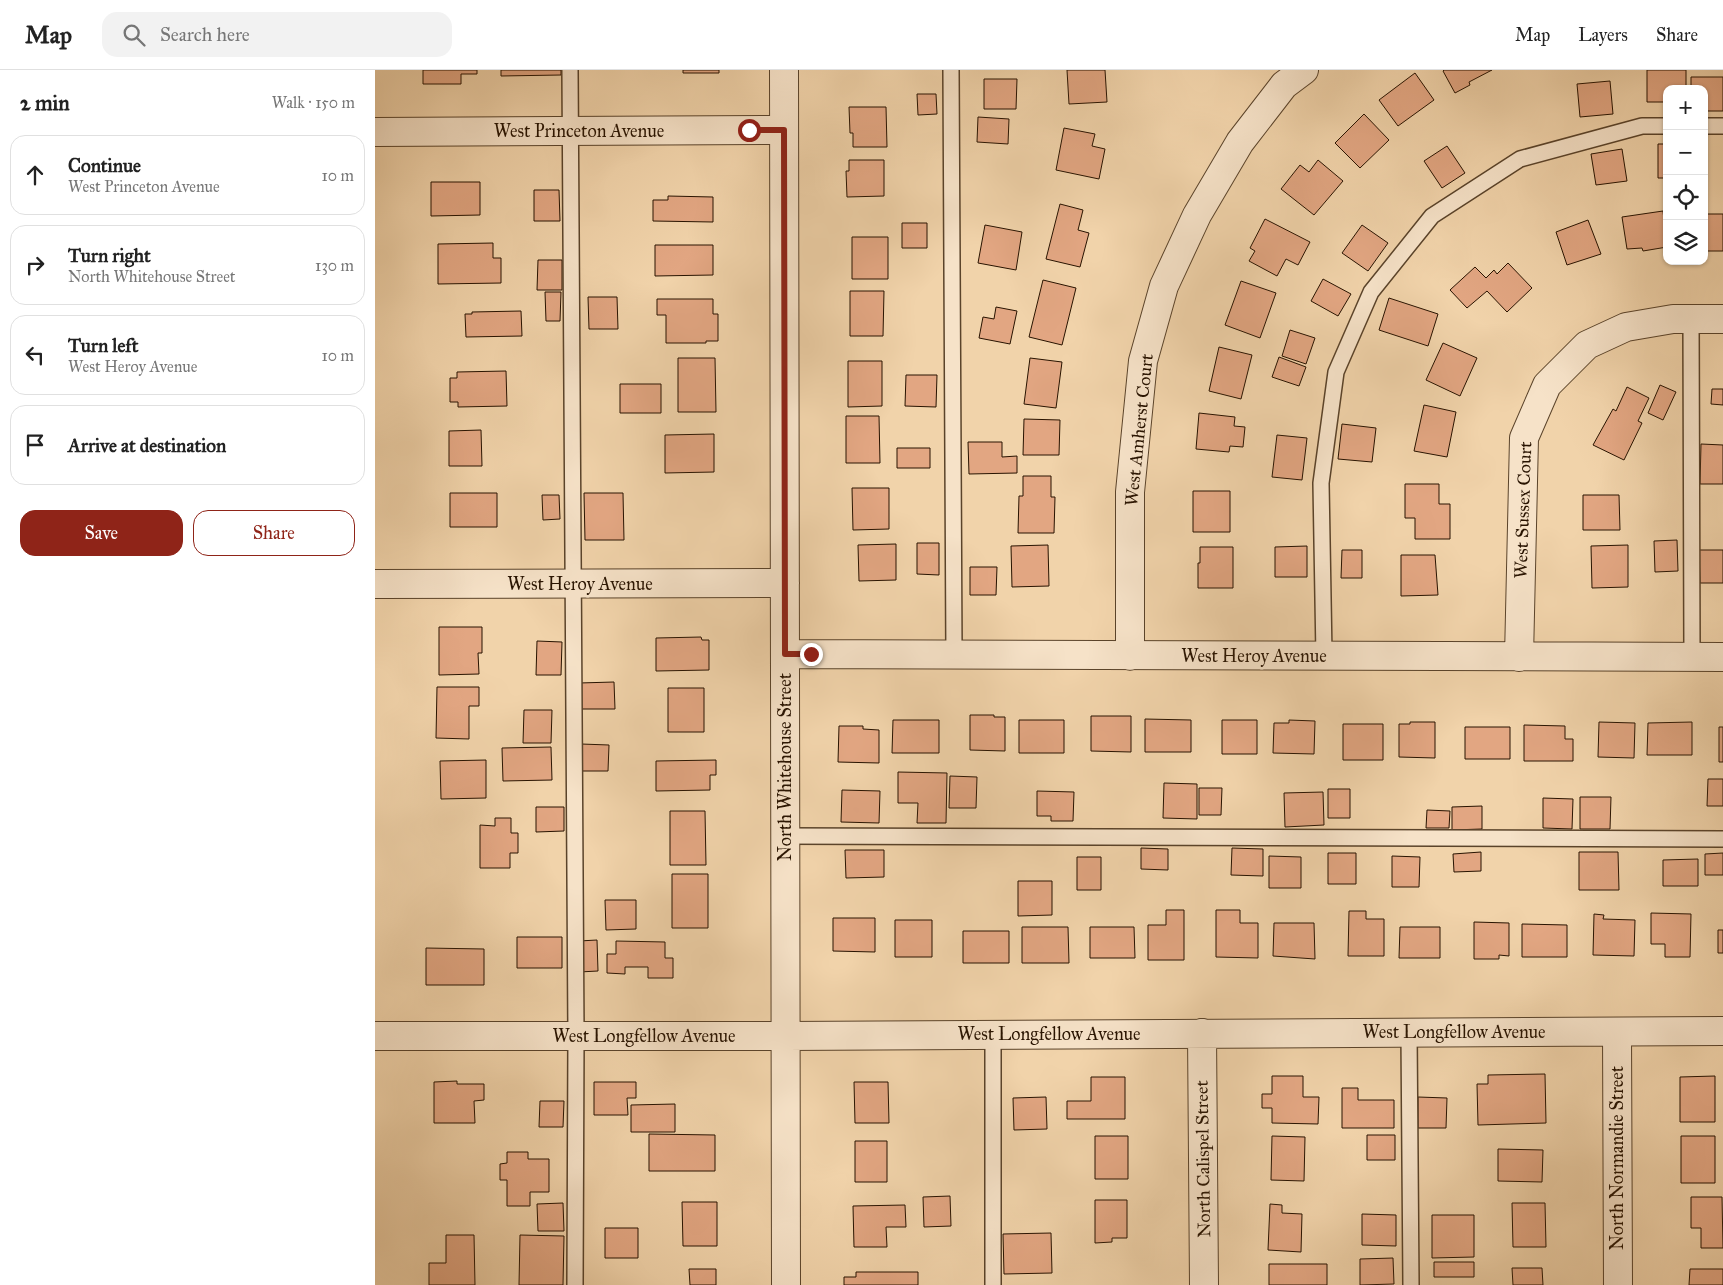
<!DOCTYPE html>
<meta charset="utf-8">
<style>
body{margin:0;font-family:"IM FELL Great Primer",serif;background:#f2f2f2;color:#222}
.controls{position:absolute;right:15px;top:15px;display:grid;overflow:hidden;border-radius:10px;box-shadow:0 1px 4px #0004}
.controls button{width:45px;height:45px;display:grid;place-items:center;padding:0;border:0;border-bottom:1px solid #e0e0e0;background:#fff;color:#222;font:25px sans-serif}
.stop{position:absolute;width:15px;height:15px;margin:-11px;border:4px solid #8f2418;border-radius:50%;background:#fff}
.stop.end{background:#8f2418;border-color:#fff;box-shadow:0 1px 5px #0008}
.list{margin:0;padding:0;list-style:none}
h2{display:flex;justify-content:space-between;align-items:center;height:65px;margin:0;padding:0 20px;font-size:21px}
h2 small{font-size:16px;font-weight:400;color:#767676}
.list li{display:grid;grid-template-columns:32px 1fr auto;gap:15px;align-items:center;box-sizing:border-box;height:80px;margin:0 10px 10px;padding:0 10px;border:1px solid #e0e0e0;border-radius:15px}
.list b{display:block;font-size:19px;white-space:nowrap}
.list p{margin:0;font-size:16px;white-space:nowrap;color:#767676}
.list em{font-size:16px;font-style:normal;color:#767676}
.actions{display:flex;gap:10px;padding:15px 20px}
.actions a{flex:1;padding:11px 0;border:1px solid #8f2418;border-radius:15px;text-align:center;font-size:18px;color:#8f2418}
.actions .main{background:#8f2418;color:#fff}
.icon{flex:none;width:28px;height:28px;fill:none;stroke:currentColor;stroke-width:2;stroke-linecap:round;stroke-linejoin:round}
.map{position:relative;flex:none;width:1348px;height:1215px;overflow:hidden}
header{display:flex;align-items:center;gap:30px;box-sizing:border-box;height:70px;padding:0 25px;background:#fff;border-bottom:1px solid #e0e0e0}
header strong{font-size:24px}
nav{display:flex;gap:28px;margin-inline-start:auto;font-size:18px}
.search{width:350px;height:45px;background:#f2f2f2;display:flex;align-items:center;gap:12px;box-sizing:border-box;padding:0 18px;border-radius:15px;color:#767676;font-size:19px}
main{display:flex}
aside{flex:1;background:#fff}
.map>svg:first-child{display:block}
</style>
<header>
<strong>Map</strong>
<div class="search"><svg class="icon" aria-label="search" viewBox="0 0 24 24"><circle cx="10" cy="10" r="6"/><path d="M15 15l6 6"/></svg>Search here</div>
<nav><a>Map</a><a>Layers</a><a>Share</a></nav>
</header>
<main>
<aside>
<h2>2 min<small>Walk · 150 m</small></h2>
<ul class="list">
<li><svg class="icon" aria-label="ahead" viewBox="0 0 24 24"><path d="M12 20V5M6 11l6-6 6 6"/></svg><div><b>Continue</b><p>West Princeton Avenue</p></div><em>10 m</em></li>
<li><svg class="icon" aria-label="right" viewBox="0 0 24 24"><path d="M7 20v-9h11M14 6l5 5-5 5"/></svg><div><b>Turn right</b><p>North Whitehouse Street</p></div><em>130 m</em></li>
<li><svg class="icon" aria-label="left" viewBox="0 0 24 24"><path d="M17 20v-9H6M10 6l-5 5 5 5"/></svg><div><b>Turn left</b><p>West Heroy Avenue</p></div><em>10 m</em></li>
<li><svg class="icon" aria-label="arrive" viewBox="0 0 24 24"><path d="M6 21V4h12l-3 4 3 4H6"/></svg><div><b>Arrive at destination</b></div></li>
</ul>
<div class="actions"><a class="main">Save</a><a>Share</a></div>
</aside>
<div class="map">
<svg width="1348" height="1215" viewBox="0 0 1348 1215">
<rect width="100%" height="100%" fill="#f1d3aa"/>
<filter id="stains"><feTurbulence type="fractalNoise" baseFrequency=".004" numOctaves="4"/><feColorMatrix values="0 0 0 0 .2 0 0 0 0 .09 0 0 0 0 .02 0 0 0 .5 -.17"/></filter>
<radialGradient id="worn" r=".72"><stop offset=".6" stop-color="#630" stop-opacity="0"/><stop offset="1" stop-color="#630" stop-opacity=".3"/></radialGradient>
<path fill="#e2a682" stroke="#281300" d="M48 0H102V4H86V14H48Z
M126 0H186V5L126 6Z
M308 0H344V3H308Z
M692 0H730L732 32 694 34Z
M1069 0H1117L1094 12 1095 15 1080 23 1068 1Z
M1272 0H1311V19H1292V32H1272Z
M1040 3 1059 30 1023 56 1004 30Z
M1316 7H1348V41H1329V19H1316Z
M609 9H642L641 39H609Z
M1235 11 1238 44 1205 47 1202 14Z
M542 24H561L562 44 543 45Z
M474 37H511L512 77H478V63H475Z
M989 44 1014 70 985 98 960 73Z
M603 47 634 49 633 74 602 72Z
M689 58 720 64 717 76 730 79 724 109 681 100Z
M1283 74H1292V108H1283Z
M1072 76 1090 103 1067 118 1049 91Z
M1247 79 1252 111 1221 115 1216 84Z
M474 90H509V126L472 127 471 101H474Z
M943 90 968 111 939 145 906 119 925 95 934 102Z
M56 112H105V145L56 146Z
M159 120H184L185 151H159Z
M293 126 338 127V152L278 151V130H293Z
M685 134 708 140 703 160 714 163 705 197 671 189Z
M1288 141 1292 177 1268 181 1267 178 1252 179 1247 147Z
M1331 144H1348V181H1331Z
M890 149 935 172 923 195 911 189 902 206 874 191 880 181 875 178Z
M1213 150 1226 184 1192 195 1181 162Z
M527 153H552V178H527Z
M610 155 647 162 641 200 603 193Z
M987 155 1013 173 993 201 967 183Z
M477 167H513V209H477Z
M118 173V188H126V213L63 214V174Z
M280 175H338V205L280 206Z
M163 190H187V220H162Z
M1133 193 1157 218 1132 242 1112 221 1092 238 1075 220 1100 197 1111 208 1119 200 1122 204Z
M948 209 976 224 963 246 936 231Z
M668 210 701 218 687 275 654 267Z
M866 211 901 223 885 268 850 255Z
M475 221H509L508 266H475Z
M170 222H186L185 251H171Z
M213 227H242L243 259H214Z
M1014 228 1063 244 1053 276 1004 260Z
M282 229H338V244H343V271H331V273H291V245H282Z
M621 237 642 241 635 274 604 268 608 247 619 249Z
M146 241 147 266 91 267 90 244H97V242Z
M915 260 940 268 931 294 907 286Z
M1068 273 1102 288 1085 326 1051 310Z
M844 277 877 285 866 329 834 321Z
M904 287 931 297 924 316 897 307Z
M303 288H340L341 342H303Z
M655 288 687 292 681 338 649 334Z
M473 291H507V336L473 337Z
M131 301 132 336 83 337V332H75V308H82V302Z
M531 305H562L561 337 530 336Z
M245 314H286V343H245Z
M1285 315 1301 322 1288 350 1273 343Z
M1252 317 1274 328 1263 351 1267 353 1249 390 1218 375 1238 339 1241 341Z
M1337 319H1348V335L1336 334Z
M1049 335 1081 342 1072 387 1039 381Z
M824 343 860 347 859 356 870 357 868 377 855 376 854 382 821 379Z
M471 346H504L505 393H471Z
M649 349 685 350 684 385H648Z
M967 354 1001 358 997 392 963 389Z
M106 360 107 396H74V361Z
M339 364V402L290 403V365Z
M902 365 932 368 927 410 897 407Z
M593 372H627V387L642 386V403L594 404Z
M1326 374 1348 375V414H1325Z
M522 378H555V398H522Z
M648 406H676V427H680L679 463H643L644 426H648Z
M1030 414H1064V434H1075V469H1040V448H1030Z
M477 418H514V459L478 460Z
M818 421H855V462H818Z
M75 423H122V457H75Z
M209 423H248L249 470H210Z
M167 425H184L185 449 168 450Z
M1208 425H1244L1245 460H1208Z
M1302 470 1303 501 1280 502 1279 471Z
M542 473H564V505L542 504Z
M521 474V510L484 511 483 475Z
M673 475 674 516 637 517 636 476Z
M1253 475V517L1217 518 1216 476Z
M932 476V507H900V477Z
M825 477H858V518H823V493H825Z
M967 480H987V508H966Z
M1324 480H1348V513H1325Z
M1026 485H1060L1063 525 1026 526Z
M595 497H622L621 525H595Z
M64 557H107V583H103L104 604 64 605Z
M326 567 327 570H334V600L281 601V568Z
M162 571 187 572 186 605H161Z
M239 612 240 639H205L204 613Z
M62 617H104V636H94V669L61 668Z
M293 618H329V662H293Z
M149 640H177L176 673H148Z
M595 645H619V647H630V681L595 680Z
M716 646H756V682L716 681Z
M770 649 816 650V682H770Z
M518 650H564V683H517Z
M644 650H689V683H644Z
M847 650H882V684H847Z
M914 650 940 651 939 684 898 683 899 653H914Z
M1035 652H1060V688L1024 687V654H1035Z
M1224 652 1260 653 1259 688 1223 687Z
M1317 652V685H1272L1273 653Z
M968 654H1008V690H968Z
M1149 655 1190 656V669H1198V691H1149Z
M464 656H488V659L504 660V693L463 692Z
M1090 657H1135V689H1090Z
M1344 657H1348V692H1344Z
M206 674 234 675 233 701H206Z
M176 677 177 710 128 711 127 678Z
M111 690V728L66 729 65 691Z
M341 690V705H335V720L281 721V691Z
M523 702 572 703 571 753H542L543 733H523Z
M575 706 602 707 601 738H574Z
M1333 709H1348V736H1332Z
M789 713 822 714V749L788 748Z
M824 718H847L846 745H824Z
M953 719H975V748H953Z
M467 720 505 721 504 753 466 752Z
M662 721 699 722 698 751H676V746H662Z
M948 722 949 755 910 757 909 723Z
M1205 727H1236L1235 759H1205Z
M1168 728 1198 729 1197 759 1168 758Z
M1107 736V759L1077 760V737Z
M161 737H189V761L161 762Z
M1052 740 1075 741 1074 758H1051Z
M295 741H330L331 795H295Z
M120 748H136V763H143V783H135V798H105V755L120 756Z
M766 778 793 779V800L766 799Z
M857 778 888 779V806L856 805Z
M470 780H509V807L471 808Z
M1106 782V801L1079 802 1078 784Z
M1204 782H1243L1244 820H1204Z
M953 783H981V814H953Z
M1348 783V805H1330V784Z
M894 786 926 787V818H894Z
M1017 786 1045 787 1044 817H1017Z
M702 787H726V820H702Z
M1323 789V816H1288V790Z
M297 804H333V858H297Z
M643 811H677V845L643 846Z
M230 830H261V859L231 860Z
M791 840H809V890H773V855H791Z
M841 840H865V853H883V888L841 887Z
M974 841H991V849H1009V886H973Z
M1276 843 1316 844 1315 887H1290V874H1276Z
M1219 844 1229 845 1228 849 1260 850 1259 886 1218 885Z
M458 848H500V882L458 881Z
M520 850H557V887H520Z
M1099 852 1134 853V886L1124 885V889H1099Z
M899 853H939L940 889 898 886Z
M1147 854 1192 855V887H1147Z
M647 857H693L694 893H647Z
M715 857H759L760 888H715Z
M1025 857H1065V888H1024Z
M1343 860H1348V883H1343Z
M588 861H634V893H588Z
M142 867H187V898H142Z
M222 870 223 901 204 902V871Z
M241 871 290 872V888H298V908H273V897H250V904L232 903V884H241Z
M51 878 109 879V915H51Z
M1170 1004 1171 1053 1103 1055 1102 1014H1113V1005Z
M897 1006H928V1027H944L943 1054 897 1053V1038H887V1024H897Z
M1340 1006V1052H1305V1007Z
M716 1007H750V1049H692V1031H716Z
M82 1011V1014H109V1030L99 1031 100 1053H59V1012Z
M219 1012H261V1028H252L253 1045H219Z
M479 1012H513L514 1053H480Z
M967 1018H983V1030H1019V1058H967Z
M671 1027 672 1059 639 1060 638 1028Z
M1043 1027 1072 1028 1071 1058H1043Z
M165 1031H189L188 1057H164Z
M300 1034V1062H256V1035Z
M274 1064 340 1065V1101H274Z
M992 1065H1020V1090H992Z
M720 1066H753V1109H720Z
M897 1066 930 1067 929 1111 896 1110Z
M1306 1066H1340V1113H1306Z
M480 1071H512V1112H480Z
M1123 1079 1168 1080 1167 1112 1123 1111Z
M132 1082H153V1089H174V1122H155V1136H132V1110H125V1094L132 1093Z
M575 1126 576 1156 549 1157 548 1127Z
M1316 1127H1347L1348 1178H1326V1158H1316Z
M720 1130H752V1168H737V1172L720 1173Z
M307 1132H342V1176H308Z
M188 1133 189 1161H163L162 1134Z
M1137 1133H1170L1171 1177H1138Z
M895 1134 907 1135V1143L927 1144 926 1182 893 1180Z
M530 1135 531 1157H511L512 1177H479L478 1136Z
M987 1144 1021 1145V1176L987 1175Z
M1057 1145H1099V1187L1057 1188Z
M230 1158H263V1188H230Z
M676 1163 677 1203 629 1204 628 1164Z
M71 1165H99L100 1215H54V1193H71Z
M145 1165 189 1166 188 1215H144Z
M1018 1188 1019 1214 985 1215V1189Z
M1059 1192H1099V1207H1059Z
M894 1194H952V1215H894Z
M1137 1198H1167L1168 1215H1138Z
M314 1199H341V1215H315Z
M1315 1199H1348V1215H1314Z
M481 1202H543V1215H469V1207H481Z"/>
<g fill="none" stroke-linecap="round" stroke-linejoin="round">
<defs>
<path id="lane" d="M195 0 201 965 200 1215
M576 0 579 585
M1329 56H1348
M1316 249 1317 587
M949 586 946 413 961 302 996 222 1057 146 1145 89 1267 56H1292
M410 766 1348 769
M1034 963 1036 1215
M618 964V1215"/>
<path id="street" d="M409 0 411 1215
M0 62 409 60
M0 514 410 513
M410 584 1348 587
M755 586V422L768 291 789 216 822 145 865 72 909 15 929 0
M1144 587 1149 368 1172 315 1212 275 1251 257 1298 249H1348
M1242 962 1243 1215
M827 963 829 1215
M0 966H411L1348 961"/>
</defs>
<use href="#lane" stroke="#5a432a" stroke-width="18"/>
<use href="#street" stroke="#5a432a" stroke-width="30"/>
<use href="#lane" stroke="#f6e2c8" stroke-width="15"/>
<use href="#street" stroke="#f6e2c8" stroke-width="28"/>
</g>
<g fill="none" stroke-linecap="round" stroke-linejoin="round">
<path stroke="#8f2418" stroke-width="6" d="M374 60H409L410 584H436"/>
</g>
<g text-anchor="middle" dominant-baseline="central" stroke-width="5" stroke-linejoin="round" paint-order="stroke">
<g font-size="18" fill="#281300" stroke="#f6e2c8">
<text x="204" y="61">West Princeton Avenue</text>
<text transform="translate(764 360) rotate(-84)">West Amherst Court</text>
<text transform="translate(1148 440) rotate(-88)">West Sussex Court</text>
<text x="205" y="514">West Heroy Avenue</text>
<text x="879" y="586">West Heroy Avenue</text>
<text transform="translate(410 697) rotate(-90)">North Whitehouse Street</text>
<text x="1079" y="962">West Longfellow Avenue</text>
<text x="674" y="964">West Longfellow Avenue</text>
<text x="269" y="966">West Longfellow Avenue</text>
<text transform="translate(1242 1088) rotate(-90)">North Normandie Street</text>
<text transform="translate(828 1089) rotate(-91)">North Calispel Street</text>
</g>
</g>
<rect width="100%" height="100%" filter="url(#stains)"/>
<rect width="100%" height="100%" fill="url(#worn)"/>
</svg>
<div class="controls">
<button>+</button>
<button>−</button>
<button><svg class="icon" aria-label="locate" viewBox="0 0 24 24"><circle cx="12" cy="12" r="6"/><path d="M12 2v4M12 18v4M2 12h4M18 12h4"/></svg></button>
<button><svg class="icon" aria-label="layers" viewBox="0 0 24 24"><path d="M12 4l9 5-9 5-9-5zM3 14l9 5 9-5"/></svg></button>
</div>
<div class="stop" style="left:374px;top:60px"></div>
<div class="stop end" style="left:436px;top:584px"></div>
</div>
</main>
